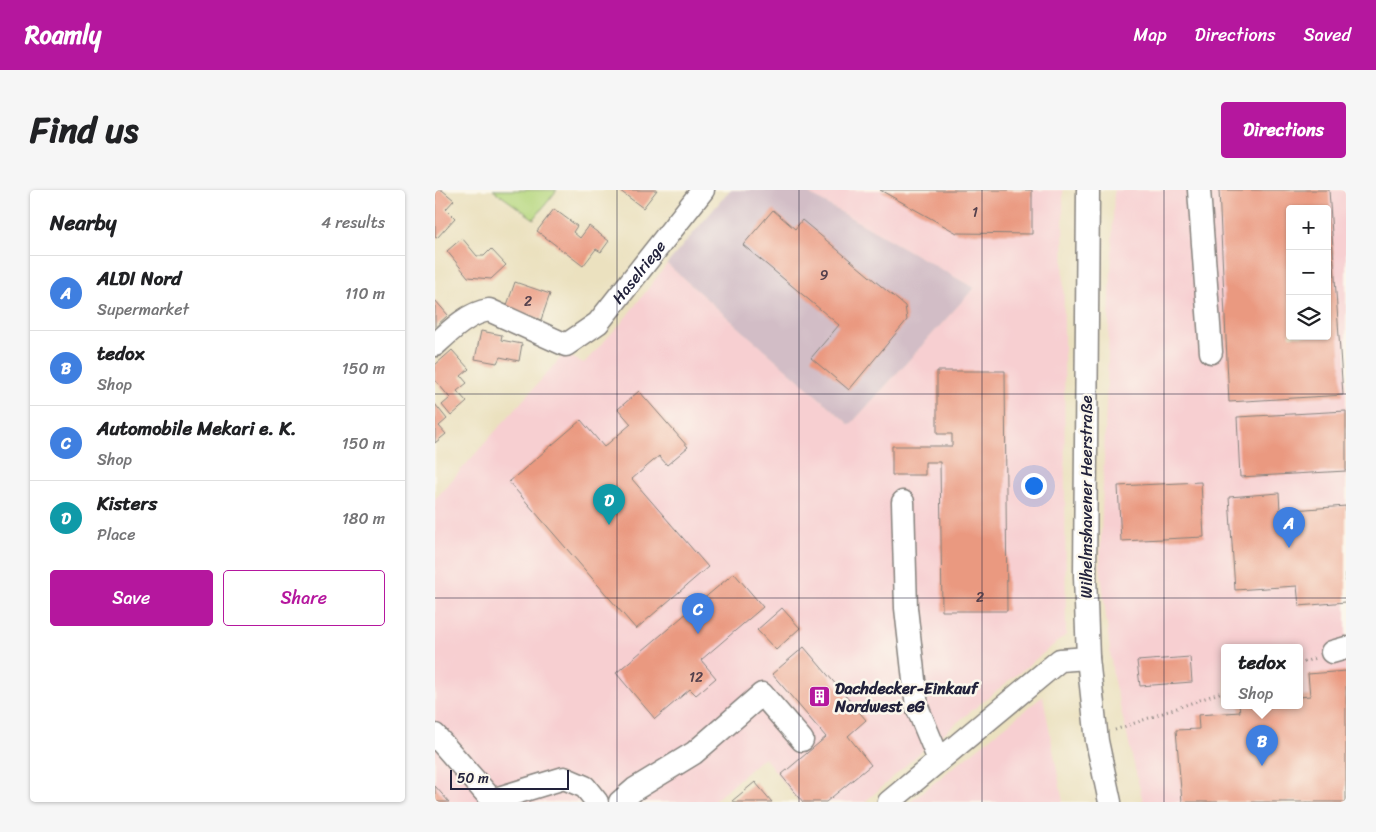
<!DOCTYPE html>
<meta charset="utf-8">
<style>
body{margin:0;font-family:Sriracha,sans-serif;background:#f6f6f6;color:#202124}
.controls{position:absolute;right:15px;top:15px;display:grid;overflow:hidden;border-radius:5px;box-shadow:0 1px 4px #0004}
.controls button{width:45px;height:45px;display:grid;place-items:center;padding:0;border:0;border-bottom:1px solid #e0e0e0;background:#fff;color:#202124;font:25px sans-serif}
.scale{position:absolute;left:15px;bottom:12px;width:119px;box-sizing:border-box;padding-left:5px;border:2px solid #22223b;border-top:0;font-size:14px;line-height:18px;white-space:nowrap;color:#22223b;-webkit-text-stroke:4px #fbf7ec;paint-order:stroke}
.you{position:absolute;left:598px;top:295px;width:18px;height:18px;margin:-12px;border:4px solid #fff;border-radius:50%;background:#1a73e8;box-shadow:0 0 0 8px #1a73e833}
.badge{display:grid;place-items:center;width:32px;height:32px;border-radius:50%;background:#b5179e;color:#fff;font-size:16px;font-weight:700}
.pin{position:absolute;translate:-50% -41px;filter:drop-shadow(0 1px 2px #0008)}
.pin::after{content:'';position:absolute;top:26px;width:18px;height:15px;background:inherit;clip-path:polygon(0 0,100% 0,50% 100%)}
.popup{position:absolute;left:786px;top:454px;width:82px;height:65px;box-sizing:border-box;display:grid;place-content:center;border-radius:5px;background:#fff;filter:drop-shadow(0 1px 4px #0005);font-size:16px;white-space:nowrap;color:#757577}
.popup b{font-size:19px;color:#202124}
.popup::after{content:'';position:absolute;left:50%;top:100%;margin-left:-10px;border:10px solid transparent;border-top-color:#fff}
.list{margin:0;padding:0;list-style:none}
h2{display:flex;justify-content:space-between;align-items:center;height:65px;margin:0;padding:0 20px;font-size:21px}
h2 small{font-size:16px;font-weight:400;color:#757577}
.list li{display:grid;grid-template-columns:32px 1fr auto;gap:15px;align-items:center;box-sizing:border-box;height:75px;padding:0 20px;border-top:1px solid #e0e0e0}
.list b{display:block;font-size:19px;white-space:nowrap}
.list p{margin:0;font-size:16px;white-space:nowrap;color:#757577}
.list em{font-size:16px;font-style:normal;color:#757577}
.actions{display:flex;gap:10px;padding:15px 20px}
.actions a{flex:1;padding:11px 0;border:1px solid #b5179e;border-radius:5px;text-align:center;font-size:18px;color:#b5179e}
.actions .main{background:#b5179e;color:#fff}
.icon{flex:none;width:28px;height:28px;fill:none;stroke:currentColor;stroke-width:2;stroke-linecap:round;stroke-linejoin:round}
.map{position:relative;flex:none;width:911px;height:612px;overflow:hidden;border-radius:5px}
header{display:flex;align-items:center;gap:30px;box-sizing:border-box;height:70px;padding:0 25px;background:#b5179e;color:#fff}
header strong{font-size:24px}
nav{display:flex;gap:28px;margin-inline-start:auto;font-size:18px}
.intro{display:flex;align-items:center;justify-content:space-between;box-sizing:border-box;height:120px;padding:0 30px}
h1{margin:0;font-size:35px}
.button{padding:12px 22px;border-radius:5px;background:#b5179e;color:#fff;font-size:18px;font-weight:700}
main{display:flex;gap:30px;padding:0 30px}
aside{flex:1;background:#fff;border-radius:5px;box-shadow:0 1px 4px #0004}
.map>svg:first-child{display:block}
</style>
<header>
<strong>Roamly</strong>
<nav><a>Map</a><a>Directions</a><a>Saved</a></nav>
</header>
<div class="intro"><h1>Find us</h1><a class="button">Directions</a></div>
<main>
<aside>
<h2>Nearby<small>4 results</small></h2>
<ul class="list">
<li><span class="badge" style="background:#3f7fe0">A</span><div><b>ALDI Nord</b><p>Supermarket</p></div><em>110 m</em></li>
<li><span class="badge" style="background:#3f7fe0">B</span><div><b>tedox</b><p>Shop</p></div><em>150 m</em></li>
<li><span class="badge" style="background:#3f7fe0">C</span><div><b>Automobile Mekari e. K.</b><p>Shop</p></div><em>150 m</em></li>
<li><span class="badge" style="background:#0f9aa8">D</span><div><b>Kisters</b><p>Place</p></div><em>180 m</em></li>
</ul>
<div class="actions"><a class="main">Save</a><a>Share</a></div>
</aside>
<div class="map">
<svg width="911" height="612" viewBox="0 0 911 612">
<rect width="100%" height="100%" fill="#fbf7ec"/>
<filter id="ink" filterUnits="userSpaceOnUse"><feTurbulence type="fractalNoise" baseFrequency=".02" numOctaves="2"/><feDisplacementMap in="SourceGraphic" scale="10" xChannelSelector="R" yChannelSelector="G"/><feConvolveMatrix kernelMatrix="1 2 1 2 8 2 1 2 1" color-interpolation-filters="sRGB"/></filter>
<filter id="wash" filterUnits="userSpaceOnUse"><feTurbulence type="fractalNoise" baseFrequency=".0096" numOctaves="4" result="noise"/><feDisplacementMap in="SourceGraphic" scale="20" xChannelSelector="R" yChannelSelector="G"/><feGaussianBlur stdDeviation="1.12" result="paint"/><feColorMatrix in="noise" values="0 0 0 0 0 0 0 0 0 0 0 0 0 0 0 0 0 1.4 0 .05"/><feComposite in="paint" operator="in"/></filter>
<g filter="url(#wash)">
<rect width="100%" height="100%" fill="#ebe1bf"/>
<path fill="#f7cfd1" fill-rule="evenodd" d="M367 0H628L631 445 488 560 430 612H364L329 567 278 612H0V309L129 164 149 173 187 132 232 74 415 235 539 98Z
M679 0H911V612H708L678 487 665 375ZM855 19H892V146H855ZM790 457H864V515H790Z
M608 506 628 612H475L520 576Z"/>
<path fill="#d2bdc6" d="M295 0H367L539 98 415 235 232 74Z"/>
<path fill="#b6d77f" stroke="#6c7c5d" d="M58 0H122L99 29Z"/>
<g id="blocks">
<path fill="#ea9980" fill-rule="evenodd" d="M0 0H7L19 10 11 19 20 28 2 48 0 47Z
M184 0H222L208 18Z
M445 0H597V44L522 43Z
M784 0H894L908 205 794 212ZM855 19H892V146H855Z
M119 19 142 36 138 42 145 48 154 36 174 51 166 62 161 59 148 76 102 41Z
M338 20 360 39 367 30 470 116 472 130 414 200 376 168 404 135 308 55Z
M27 48 42 66H49L56 59 71 75 56 89 33 87 12 61Z
M80 92 115 104 106 130 71 118Z
M0 110 13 125 0 137Z
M46 141 67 145 66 150 87 154 84 171 65 167 62 173 40 169Z
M17 160 34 179 26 186 32 193 22 201 32 212 16 226 7 215 15 208 0 190V175Z
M502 181H570L572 421H507L505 272H490V285H457V256H517V244H502Z
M204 201 253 257 232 275 224 266 197 289 273 377 201 439 74 292 146 230 169 257 196 234 183 219Z
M0 214 12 229 4 236 11 244 0 253Z
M911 221V281L805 287 802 227Z
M766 292 769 347 686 351 683 296Z
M844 303 845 321 911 316V412L864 416 862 396 800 400 794 307Z
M299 383 328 417 266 470 281 488 261 505 255 499 220 529 181 483Z
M347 418 365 438 341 460 322 440Z
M369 457 431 530 413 546 436 575 391 612H368L346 585 391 547 337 484Z
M755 467 757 492 705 496 702 471Z
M911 481V612H747L741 540 764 539 763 525 805 522 804 515H864V507L875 506 873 484Z
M320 592 337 612H298L297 611Z
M0 596 14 612H0Z"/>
</g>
</g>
<g filter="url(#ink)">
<use href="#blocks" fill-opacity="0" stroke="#86827d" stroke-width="1"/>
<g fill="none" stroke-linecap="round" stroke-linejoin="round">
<defs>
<g id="minor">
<path d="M653 0 650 386 653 468 662 551 675 612"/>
<path d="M764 0 776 162"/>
<path id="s1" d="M0 155C15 141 33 123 54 120L131 155 163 133 268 0"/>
<path d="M468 312 471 418 482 517 504 570"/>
<path d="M897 462 911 458"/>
<path d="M0 545 57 610 129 588 150 597 162 612"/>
<path d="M185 612 200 599 259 563 327 504 367 550"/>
<path d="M454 612 625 470 653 468"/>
</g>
</defs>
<use href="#minor" stroke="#86827d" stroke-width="25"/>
<path stroke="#86827d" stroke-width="3" stroke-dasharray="1 4" stroke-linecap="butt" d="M864 474 880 468
M680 540 790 501"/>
<use href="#minor" stroke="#fff" stroke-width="22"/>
</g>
</g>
<path fill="none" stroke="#22223b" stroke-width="1" stroke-opacity="0.55" d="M182 0V612M364 0V612M547 0V612M729 0V612M0 204H911M0 408H911"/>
<defs>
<symbol id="building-square" viewBox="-11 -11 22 22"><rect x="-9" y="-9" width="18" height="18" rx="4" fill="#b5179e" stroke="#fbf7ec"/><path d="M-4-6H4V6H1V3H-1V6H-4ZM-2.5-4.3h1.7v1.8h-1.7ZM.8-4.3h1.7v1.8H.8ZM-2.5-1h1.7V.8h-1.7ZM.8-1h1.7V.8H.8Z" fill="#fff"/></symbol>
</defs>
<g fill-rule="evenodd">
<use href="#building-square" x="372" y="494" width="25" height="25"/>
</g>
<g text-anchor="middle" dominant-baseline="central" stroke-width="5" stroke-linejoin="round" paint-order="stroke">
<g font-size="14" fill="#54404c">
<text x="540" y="22">1</text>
<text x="389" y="85">9</text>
<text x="93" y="111">2</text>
<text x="545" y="407">2</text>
<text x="261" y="487">12</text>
</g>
<g font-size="16" fill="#22223b" stroke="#fbf7ec">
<text stroke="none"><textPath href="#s1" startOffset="254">Haselriege</textPath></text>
<text transform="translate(651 307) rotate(-90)">Wilhelmshavener Heerstraße</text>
</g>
<g font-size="16" font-weight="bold" fill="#22223b" stroke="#fbf7ec" text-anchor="start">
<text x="400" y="498">Dachdecker-Einkauf<tspan x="400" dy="18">Nordwest eG</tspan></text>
</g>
</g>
</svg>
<div class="controls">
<button>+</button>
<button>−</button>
<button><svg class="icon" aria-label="layers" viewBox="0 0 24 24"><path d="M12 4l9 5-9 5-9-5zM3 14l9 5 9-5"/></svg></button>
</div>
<div class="scale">50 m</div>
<div class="you"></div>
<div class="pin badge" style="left:854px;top:358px;background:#3f7fe0">A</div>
<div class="pin badge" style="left:827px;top:576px;background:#3f7fe0">B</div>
<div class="popup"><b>tedox</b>Shop</div>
<div class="pin badge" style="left:263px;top:444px;background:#3f7fe0">C</div>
<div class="pin badge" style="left:174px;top:335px;background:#0f9aa8">D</div>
</div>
</main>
